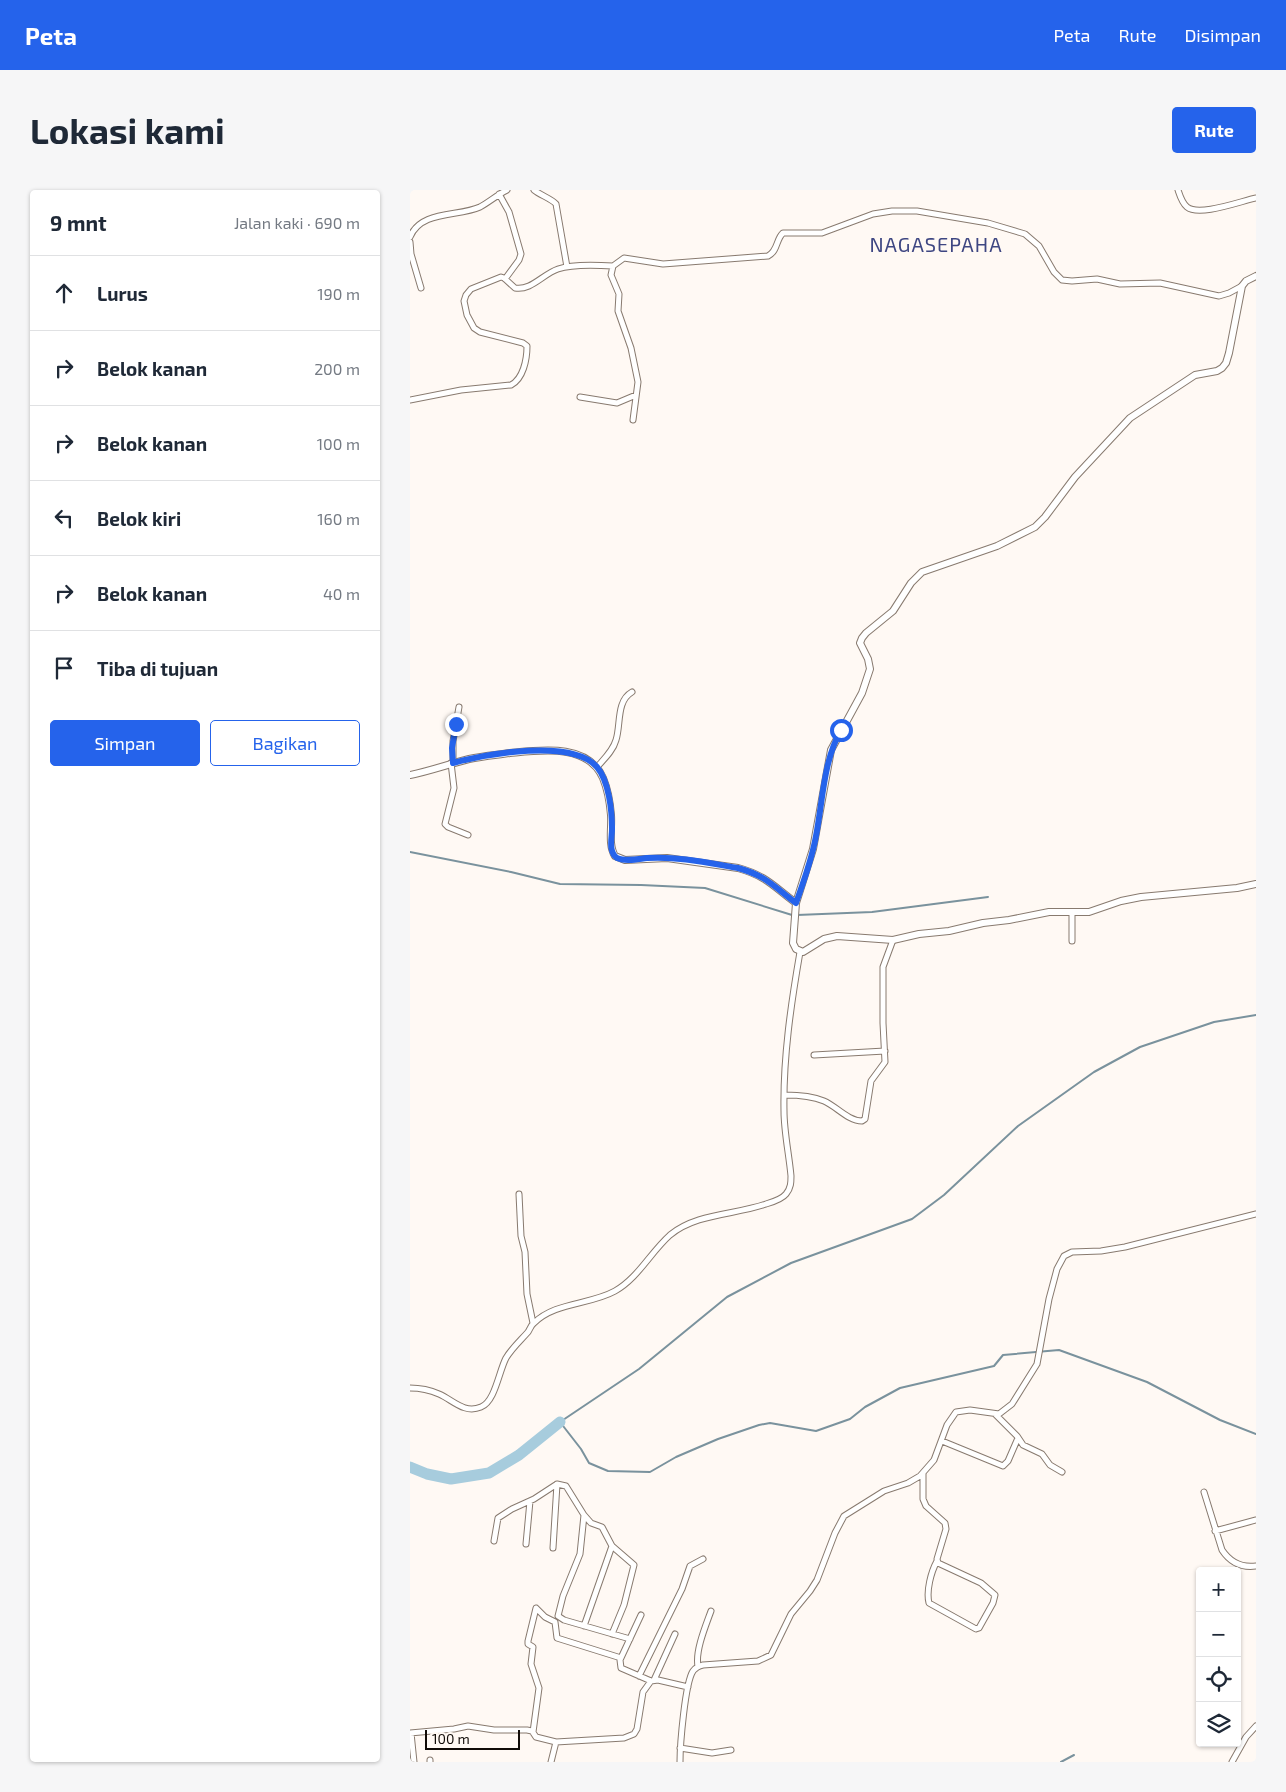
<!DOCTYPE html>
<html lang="id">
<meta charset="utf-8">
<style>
body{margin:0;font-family:"Exo 2",sans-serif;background:#f6f6f7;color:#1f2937}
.controls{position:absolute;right:15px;bottom:15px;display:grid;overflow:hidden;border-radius:5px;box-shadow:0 1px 4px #0004}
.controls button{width:45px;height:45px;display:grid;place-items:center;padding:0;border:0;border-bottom:1px solid #e0e1e3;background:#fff;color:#1f2937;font:25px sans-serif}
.scale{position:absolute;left:15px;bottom:12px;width:95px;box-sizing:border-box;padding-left:5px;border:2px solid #100b07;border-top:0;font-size:14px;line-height:18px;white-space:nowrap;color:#100b07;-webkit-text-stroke:4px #fff9f4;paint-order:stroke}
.stop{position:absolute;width:15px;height:15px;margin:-11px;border:4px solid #2563eb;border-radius:50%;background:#fff}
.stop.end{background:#2563eb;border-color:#fff;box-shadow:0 1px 5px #0008}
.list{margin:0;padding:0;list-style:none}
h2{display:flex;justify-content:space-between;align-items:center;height:65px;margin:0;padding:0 20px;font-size:21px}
h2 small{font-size:16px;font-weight:400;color:#747a83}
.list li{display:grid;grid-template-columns:32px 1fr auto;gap:15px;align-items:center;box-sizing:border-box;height:75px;padding:0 20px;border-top:1px solid #e0e1e3}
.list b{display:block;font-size:19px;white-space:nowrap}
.list em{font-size:16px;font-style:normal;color:#747a83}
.actions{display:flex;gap:10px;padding:15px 20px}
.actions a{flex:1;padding:11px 0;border:1px solid #2563eb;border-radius:5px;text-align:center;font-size:18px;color:#2563eb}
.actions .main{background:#2563eb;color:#fff}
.icon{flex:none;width:28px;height:28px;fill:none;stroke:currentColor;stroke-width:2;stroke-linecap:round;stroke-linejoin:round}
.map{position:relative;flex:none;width:846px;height:1572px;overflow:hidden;border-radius:5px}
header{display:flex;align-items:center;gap:30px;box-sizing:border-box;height:70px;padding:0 25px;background:#2563eb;color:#fff}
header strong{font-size:24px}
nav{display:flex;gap:28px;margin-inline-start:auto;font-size:18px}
.intro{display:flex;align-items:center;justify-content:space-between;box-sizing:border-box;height:120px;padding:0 30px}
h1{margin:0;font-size:35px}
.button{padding:12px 22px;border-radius:5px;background:#2563eb;color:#fff;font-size:18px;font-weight:700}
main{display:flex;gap:30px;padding:0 30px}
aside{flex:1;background:#fff;border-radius:5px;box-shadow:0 1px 4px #0004}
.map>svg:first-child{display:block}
</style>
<header>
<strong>Peta</strong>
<nav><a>Peta</a><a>Rute</a><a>Disimpan</a></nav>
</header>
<div class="intro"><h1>Lokasi kami</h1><a class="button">Rute</a></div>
<main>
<aside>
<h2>9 mnt<small>Jalan kaki · 690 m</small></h2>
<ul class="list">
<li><svg class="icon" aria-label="ahead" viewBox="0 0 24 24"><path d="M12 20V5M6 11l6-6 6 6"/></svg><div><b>Lurus</b></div><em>190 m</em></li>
<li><svg class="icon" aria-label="right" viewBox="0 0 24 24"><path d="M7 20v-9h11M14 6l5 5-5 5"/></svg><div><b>Belok kanan</b></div><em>200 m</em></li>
<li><svg class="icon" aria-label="right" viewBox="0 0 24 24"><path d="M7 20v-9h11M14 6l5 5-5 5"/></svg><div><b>Belok kanan</b></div><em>100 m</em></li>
<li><svg class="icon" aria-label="left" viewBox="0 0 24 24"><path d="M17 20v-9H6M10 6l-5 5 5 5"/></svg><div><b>Belok kiri</b></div><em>160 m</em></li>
<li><svg class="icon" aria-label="right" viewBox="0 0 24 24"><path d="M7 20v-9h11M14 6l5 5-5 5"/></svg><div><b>Belok kanan</b></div><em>40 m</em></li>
<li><svg class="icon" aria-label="arrive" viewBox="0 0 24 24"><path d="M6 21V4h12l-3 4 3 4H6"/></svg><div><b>Tiba di tujuan</b></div></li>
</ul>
<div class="actions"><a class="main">Simpan</a><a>Bagikan</a></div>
</aside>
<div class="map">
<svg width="846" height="1572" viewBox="0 0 846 1572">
<rect width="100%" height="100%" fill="#fff9f4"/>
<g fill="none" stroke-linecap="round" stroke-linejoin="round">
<path stroke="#7a929d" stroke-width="2" d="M0 662 101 682 150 694 231 695 295 698 382 725
M387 725 462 722 578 707
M846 825 804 832 730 857 684 882 608 936 534 1005 502 1029 381 1073 317 1107 229 1179 150 1232 171 1259 179 1273 198 1281 240 1282 266 1267 308 1249 349 1235 360 1233 406 1241 440 1229 455 1217 490 1198 584 1176 593 1165 649 1160 737 1192 810 1230 846 1244
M651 1572 664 1565"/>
<path stroke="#a7ccdd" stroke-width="11" d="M0 1277 17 1284 41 1289 79 1283 109 1265 150 1232"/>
<defs>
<path id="minor" d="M124 0C130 5 142 9 146 14L157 77
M768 0C770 6 772 13 777 17 789 27 831 11 846 8
M89 4 99 22 111 64 109 70 95 89
M0 47C11 20 48 27 70 17 79 12 87 5 97 0
M0 52 1 64 11 98
M170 207 207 213 226 205
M0 210 51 200 101 195C113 189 117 170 117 156L113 153 70 142 64 138 57 125 54 111 56 105 61 99 91 87 94 88 105 98C121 101 133 84 148 79 162 74 188 75 203 76
M223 230 228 192 221 158 208 121 209 104 201 85 203 76 214 68 253 74 358 66C368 61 366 49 373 43H412L463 24 482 21H507L578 33 615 44 629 56 644 82 652 90 662 91 687 89 710 94 750 93 809 106 819 103 832 96
M41 573 44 598 35 634 38 637 58 645
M43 573V551L49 517
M187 577C194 569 203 561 206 550 211 535 206 511 222 502
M662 723V751
M404 865 475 861
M375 905C388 905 402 906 414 911 426 916 438 931 452 931L455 929 461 891 475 872 473 833V777L483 750
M109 1004 111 1046 115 1062 117 1104 123 1133
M0 1198C10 1198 20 1200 29 1204 43 1210 54 1224 71 1217 85 1212 89 1181 96 1168 102 1158 110 1151 118 1142 120 1139 121 1135 124 1133 145 1112 180 1115 205 1101 228 1088 240 1063 260 1045 287 1023 325 1025 356 1014 363 1012 372 1009 376 1004 381 998 381 992 381 986 379 964 374 942 374 921 373 868 381 814 390 762
M585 1224 607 1246 613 1255 632 1264 640 1275 652 1282
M532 1251 593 1276 598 1271 608 1248
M513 1284V1309L516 1316 535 1333 536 1339 527 1369 528 1373 571 1393 585 1405 583 1413 569 1438 566 1439 519 1413C516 1401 521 1382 527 1371
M794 1302 812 1360C820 1372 831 1378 846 1376
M174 1325 181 1333 192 1337 202 1356 224 1375 214 1415 202 1444
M805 1341 846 1330
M84 1351 88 1328 102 1319 124 1309 147 1294 156 1296 174 1325 170 1364 153 1406 148 1426 154 1430 220 1449
M116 1354 120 1311
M143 1358 147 1294
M231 1425 210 1470 211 1478 241 1491 248 1490 278 1497
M174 1436 202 1356
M288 1476C285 1461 296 1435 301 1421
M229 1486 272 1399 280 1376 293 1369
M244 1490 265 1444
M123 1542 129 1498 121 1474 123 1457 118 1454V1451L126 1418 135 1427 145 1432 147 1448 211 1468
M0 1543 44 1539 58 1536 84 1540H117L122 1541 126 1547 146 1552 141 1572
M1 1543 4 1572
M146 1552 214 1548 224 1544 227 1539 233 1502 241 1491
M270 1558 302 1563 321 1560
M20 1572V1570
M270 1572C270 1555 275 1493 283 1481 286 1477 289 1476 293 1475L348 1471 361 1465 381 1424 400 1401 407 1390 425 1343 434 1326 474 1301 498 1293 510 1286 524 1270 537 1235 546 1222 560 1220 589 1224 602 1214 627 1174 639 1109 647 1079 654 1066 662 1062 691 1061 715 1057 846 1024
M822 1572 836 1547 846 1536"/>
<path id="tertiary" d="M846 86 836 91 832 96 819 163 816 173 812 178 807 181 785 185 720 228 665 287 635 327 625 337 587 356 512 382 501 393 483 421 456 443 452 448 450 453 458 469 460 479 452 503 421 560 403 659 386 713 383 753 386 759 393 762 414 749 427 746 483 750 509 744 539 741 573 733 599 730 639 722H679L711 711 731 707 827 698 846 694
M0 585C20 581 39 574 59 569 73 566 86 565 100 563 131 560 178 553 193 588 198 600 200 613 201 625 202 638 198 655 205 666L215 670 257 668 328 678C357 686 364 697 386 713"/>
</defs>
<use href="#minor" stroke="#887a6f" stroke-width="7"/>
<use href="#tertiary" stroke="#887a6f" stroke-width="8"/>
<use href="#minor" stroke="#fff" stroke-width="5"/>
<use href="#tertiary" stroke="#fff" stroke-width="6"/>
</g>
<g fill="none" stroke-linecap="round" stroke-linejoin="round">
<path stroke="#2563eb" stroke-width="6" d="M46 534 42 558 43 573C76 564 162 548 187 577 199 591 202 621 202 639 202 648 198 662 207 668 216 672 228 669 237 668 268 666 299 673 328 678 357 686 364 697 386 713 394 691 402 669 406 646 413 610 413 572 431 540"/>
</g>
<g text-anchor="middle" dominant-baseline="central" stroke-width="5" stroke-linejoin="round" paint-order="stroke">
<g font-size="20" letter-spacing="1" fill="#3e4682" stroke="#fff9f4">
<text x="526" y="54">NAGASEPAHA</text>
</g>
</g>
</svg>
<div class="controls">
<button>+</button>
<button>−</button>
<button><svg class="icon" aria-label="locate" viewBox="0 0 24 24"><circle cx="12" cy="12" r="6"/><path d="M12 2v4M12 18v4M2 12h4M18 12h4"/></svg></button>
<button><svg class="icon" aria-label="layers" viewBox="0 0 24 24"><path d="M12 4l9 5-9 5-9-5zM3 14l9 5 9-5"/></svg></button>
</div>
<div class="scale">100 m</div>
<div class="stop" style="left:431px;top:540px"></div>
<div class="stop end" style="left:46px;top:534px"></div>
</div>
</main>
